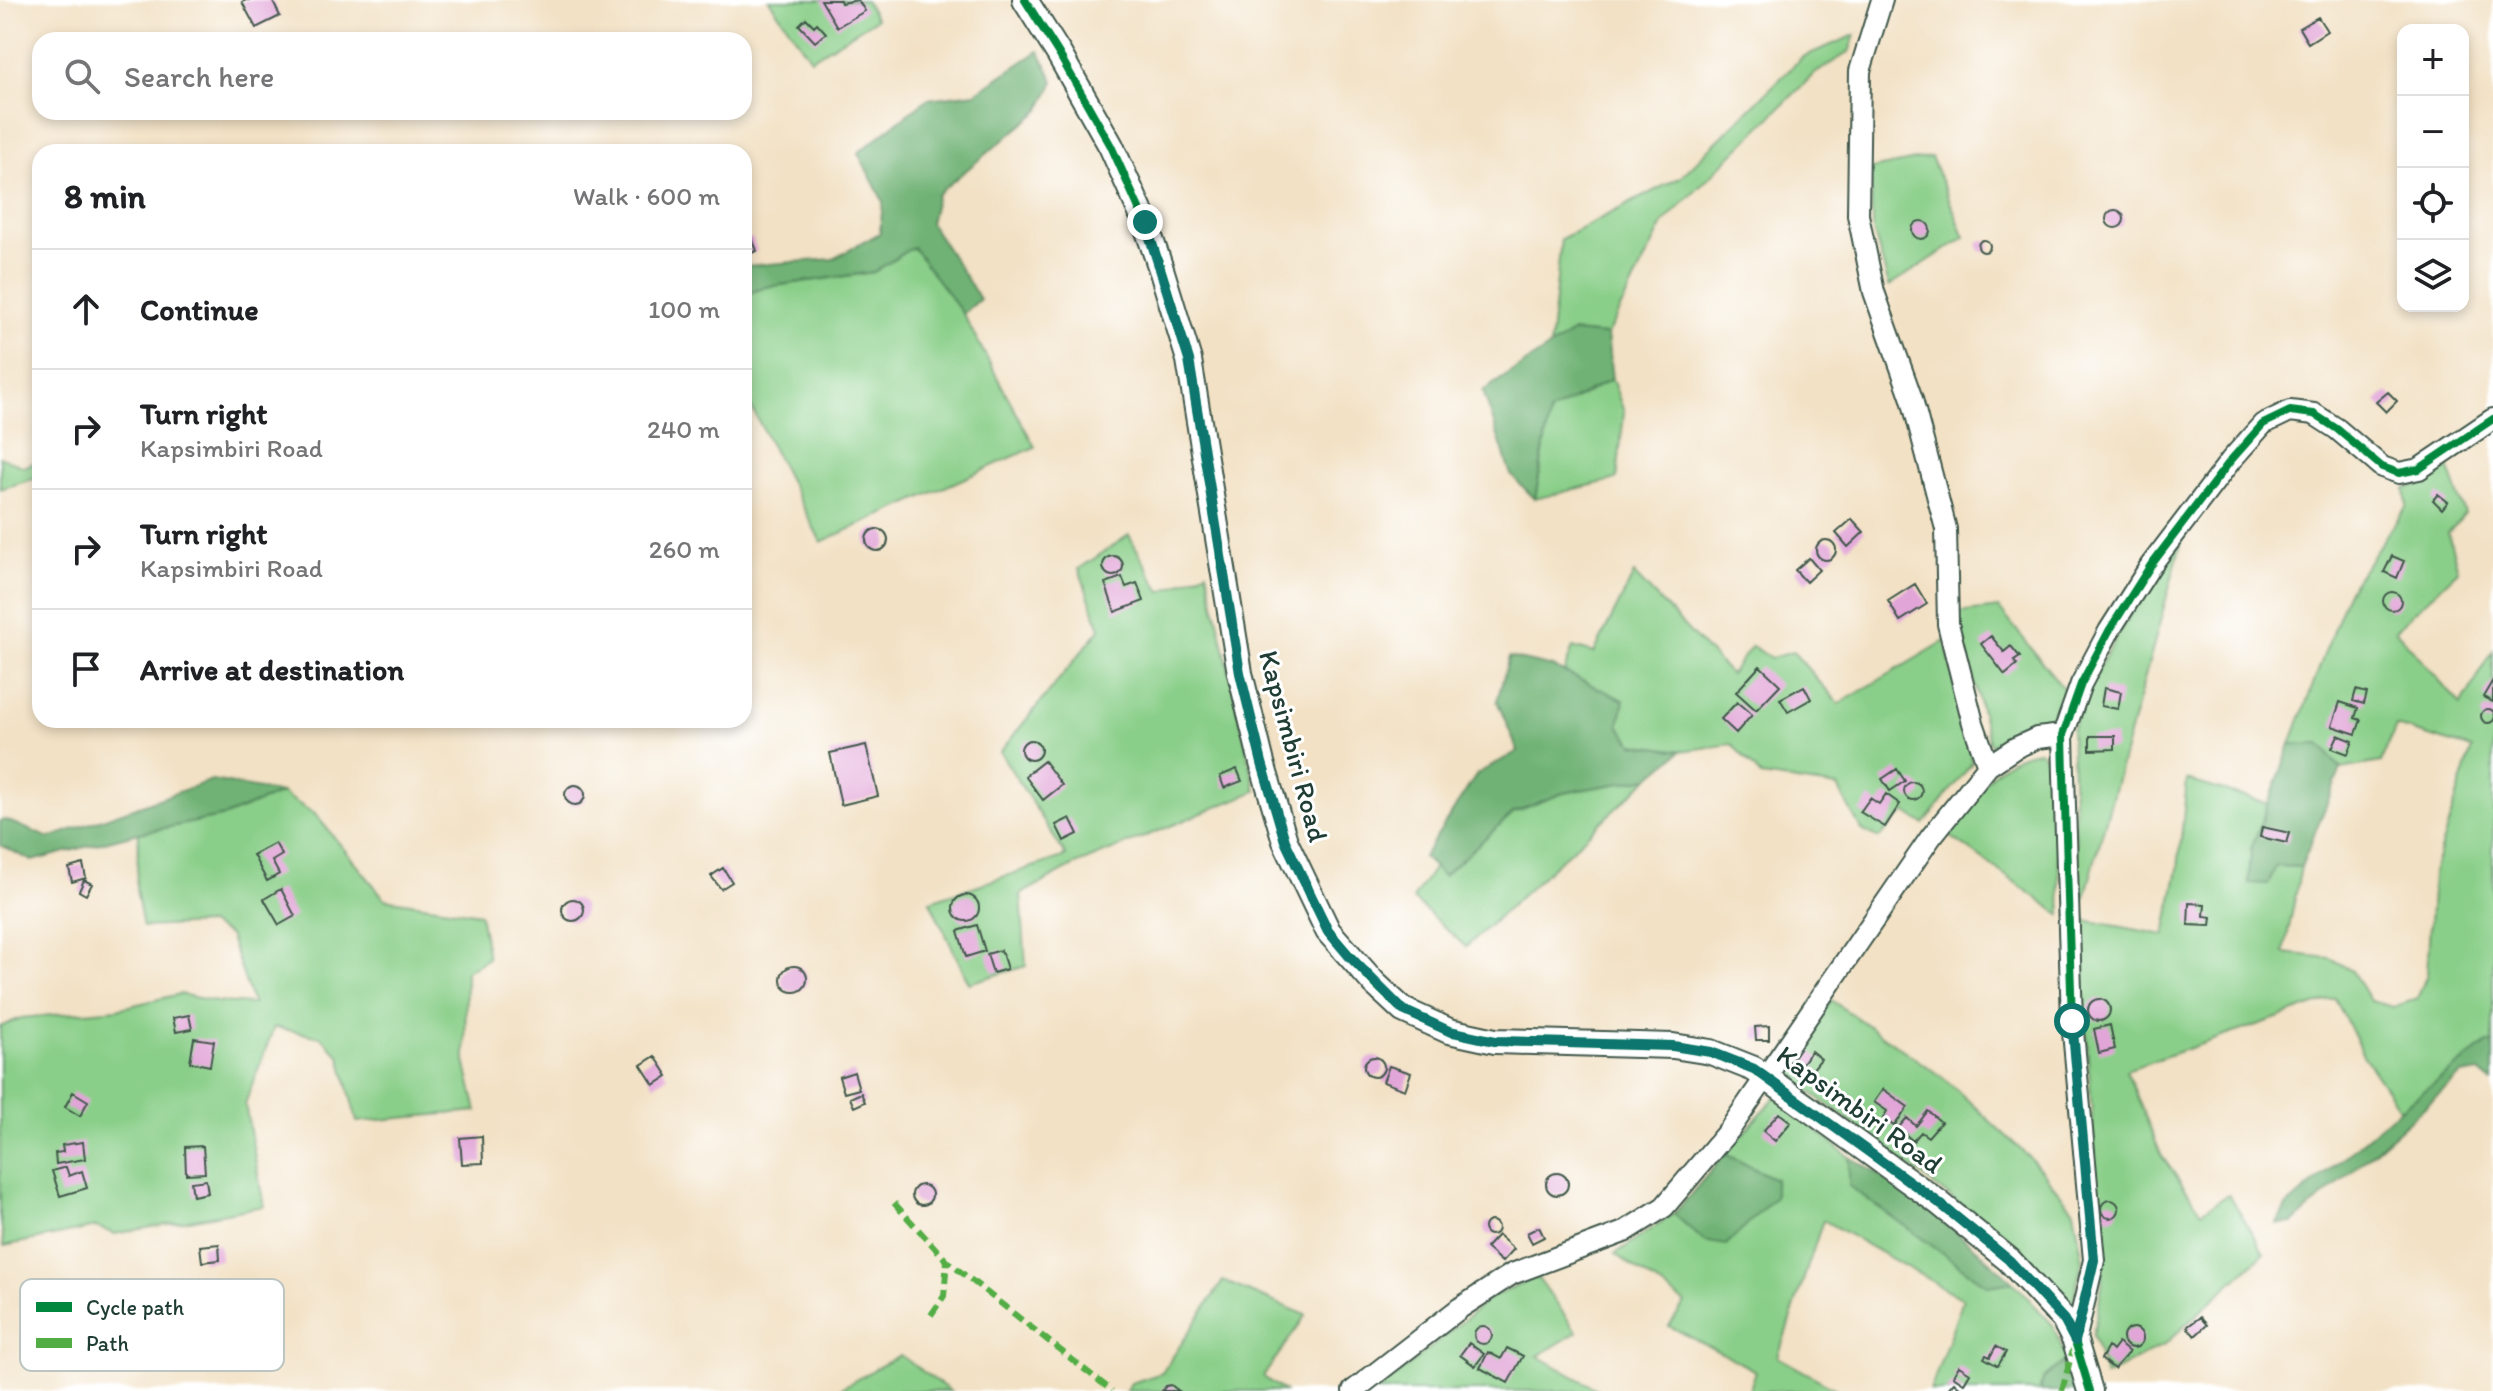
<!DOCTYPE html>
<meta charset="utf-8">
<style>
body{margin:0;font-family:Itim,sans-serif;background:#f6f6f6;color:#202124}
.controls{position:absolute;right:24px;top:24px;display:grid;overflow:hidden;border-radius:16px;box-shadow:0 4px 12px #0003}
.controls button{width:72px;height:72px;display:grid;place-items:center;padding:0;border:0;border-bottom:2px solid #e0e0e0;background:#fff;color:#202124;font:40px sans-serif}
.stop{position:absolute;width:24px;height:24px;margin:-18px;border:6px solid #0f766e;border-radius:50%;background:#fff}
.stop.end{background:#0f766e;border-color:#fff;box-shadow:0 2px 8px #0008}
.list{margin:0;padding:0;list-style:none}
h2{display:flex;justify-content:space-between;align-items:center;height:104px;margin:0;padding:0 32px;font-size:34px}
h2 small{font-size:26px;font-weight:400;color:#757577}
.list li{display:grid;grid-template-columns:52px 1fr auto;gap:24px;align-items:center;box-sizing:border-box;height:120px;padding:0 32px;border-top:2px solid #e0e0e0}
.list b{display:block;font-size:30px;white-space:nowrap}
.list p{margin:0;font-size:26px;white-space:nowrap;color:#757577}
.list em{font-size:26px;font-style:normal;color:#757577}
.icon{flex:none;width:44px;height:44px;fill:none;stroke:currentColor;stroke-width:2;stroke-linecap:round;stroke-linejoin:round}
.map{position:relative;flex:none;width:2493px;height:1391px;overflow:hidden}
.search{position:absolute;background:#fff;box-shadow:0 4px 12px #0003;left:32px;top:32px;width:720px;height:88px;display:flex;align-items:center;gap:20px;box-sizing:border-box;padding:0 28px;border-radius:24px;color:#757577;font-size:30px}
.panel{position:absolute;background:#fff;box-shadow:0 4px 12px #0003;left:32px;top:144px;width:720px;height:584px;border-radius:24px}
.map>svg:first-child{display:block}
</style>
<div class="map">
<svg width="2493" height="1391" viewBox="0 0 2493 1391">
<rect width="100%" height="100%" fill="#fff"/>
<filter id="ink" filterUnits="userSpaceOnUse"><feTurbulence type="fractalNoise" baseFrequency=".0125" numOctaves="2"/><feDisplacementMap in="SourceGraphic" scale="16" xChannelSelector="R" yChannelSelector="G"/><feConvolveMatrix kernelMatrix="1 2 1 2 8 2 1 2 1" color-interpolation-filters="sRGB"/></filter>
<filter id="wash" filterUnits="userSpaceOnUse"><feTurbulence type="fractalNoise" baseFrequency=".006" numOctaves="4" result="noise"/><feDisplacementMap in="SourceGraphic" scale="32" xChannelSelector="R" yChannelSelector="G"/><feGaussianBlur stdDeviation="1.8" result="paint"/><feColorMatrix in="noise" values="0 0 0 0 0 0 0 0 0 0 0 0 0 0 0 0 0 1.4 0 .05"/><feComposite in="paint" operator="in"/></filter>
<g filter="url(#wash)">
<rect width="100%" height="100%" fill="#f2e1c4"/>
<path fill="#8acf89" stroke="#54865e" stroke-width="2" d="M769 0H865L876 19 811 59Z
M1855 35 1849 52 1813 75 1664 222 1607 335 1573 332 1550 347 1561 239 1681 177 1802 57Z
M1931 157 1965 237 1889 286 1872 226 1871 169Z
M913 247 963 314 1035 447 821 542 744 393V295L766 287 874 272Z
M1612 379 1624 412 1617 479 1535 499 1550 412Z
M0 457 24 467 40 460V477L0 489Z
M2447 464 2465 514 2448 533 2458 571 2395 630 2461 705 2493 651V1043H2488L2400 1109 2363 1055 2335 998 2126 1070 2161 1155 2202 1212 2229 1194 2264 1253 2165 1344 2105 1376 2093 1335 2103 1280 2079 919 2071 731 2099 667 2139 599 2183 537 2079 919 2165 935 2178 869 2187 780 2268 804 2251 849 2276 866 2301 867 2284 953 2330 958 2352 971 2370 1001 2393 1007 2417 999 2427 974 2433 873 2472 749 2396 726 2381 762 2341 769 2320 745 2291 744 2347 593 2407 506 2405 489 2425 482Z
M1129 535 1161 592 1207 571 1256 791 1073 866 1021 894 1026 966 969 983 930 901 1066 856 1000 752 1100 629 1079 569Z
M1634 574 1730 674 1752 646 1771 658 1793 652 1839 704 1945 641 1972 763 1924 824 1905 812 1879 838 1861 830 1838 787 1761 776 1732 744 1681 751 1633 744 1619 725 1564 672 1573 647 1594 653Z
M1999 608 2066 692 2045 726 1998 750 1989 742 1957 613Z
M2039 751 2054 762 2061 915 1946 833C1971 800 1995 755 2039 751Z
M1649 778 1466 947 1413 899 1434 867 1443 876 1514 812 1563 793Z
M281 793 315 814 385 899 480 914 488 958 466 971 465 1061 477 1111 357 1122 340 1056 321 1037 274 1027 245 1104 264 1206 115 1234 96 1227 4 1246 0 1215V1027L21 1018 117 1009 180 994 217 1002 253 1004 229 935 209 924 143 927 136 889 139 833 225 816Z
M1831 1000 1945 1079 2034 1162 2074 1210 2083 1260 2071 1307 2050 1280 2003 1237 1783 1071Z
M1776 1096 1849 1157 1850 1186 1988 1285 2013 1282 2053 1325 2066 1359 2044 1378 2039 1391H1930L1963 1299 1823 1220 1778 1357 1839 1391H1749L1756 1371 1669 1326 1685 1303 1615 1254 1674 1214 1704 1241 1775 1179 1725 1154Z
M1537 1277 1577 1332 1538 1356 1600 1391H1378L1492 1297Z
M1223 1281 1306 1315 1263 1377 1284 1391H1126L1131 1383 1162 1373Z
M900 1355 950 1391H836Z"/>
<path fill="#6fb275" stroke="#477854" stroke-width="2" d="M1039 51 1054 81 1040 110 937 194 930 223 980 299 963 314 913 247 874 272 766 287 744 295V266L833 259 880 233 883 201 858 153 927 99 975 93Z
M1573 332 1607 335 1612 379 1550 412 1535 499 1511 475 1483 391Z
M1509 657 1553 667 1624 700 1619 725 1633 744 1681 751 1649 778 1563 793 1514 812 1443 876 1423 857 1477 774 1518 751 1497 701Z
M2291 744H2320L2341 769 2301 867 2276 866 2268 884 2249 883 2251 849Z
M212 780 281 793 225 816 139 833 32 861 0 845V821L6 820 49 838Z
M2488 1043H2493V1083L2480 1072 2461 1075 2293 1223 2277 1224 2286 1207 2400 1109Z
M1725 1154 1775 1179V1197L1726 1245 1704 1241 1674 1214Z
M1849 1157C1911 1191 1962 1235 2013 1282L1988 1286 1849 1186Z
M2066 1359 2077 1391H2039L2044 1378Z"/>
<g id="blocks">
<path fill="#e2a5d8" d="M246 0H272L280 16 256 28 242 2Z
M821 0H840L841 3 858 0 865 11 837 27Z
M2318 17 2327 31 2308 43 2299 28Z
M806 18 814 26 817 23 826 33 815 42 799 25Z
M2106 219a9 9 0 1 1 18 0a9 9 0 1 1-18 0Z
M1912 230a9 9 0 1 1 18 0a9 9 0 1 1-18 0Z
M744 233 747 239 752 238 757 251 744 256Z
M1978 246a6 6 0 1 1 12 0a6 6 0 1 1-12 0Z
M2388 392 2397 401 2386 412 2376 402Z
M2438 494 2448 502 2442 509 2433 500Z
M1852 519 1864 532 1848 547 1836 533Z
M866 540a11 11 0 1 1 22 0a11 11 0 1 1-22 0Z
M1816 550a10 10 0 1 1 20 0a10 10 0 1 1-20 0Z
M1103 566a10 10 0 1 1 20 0a10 10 0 1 1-20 0Z
M2392 556 2404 561 2397 578 2384 572Z
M1809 558 1819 570 1806 582 1795 570Z
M1122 577 1126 587 1137 583 1144 601 1115 612 1105 583Z
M1915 584 1927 604 1900 621 1888 601Z
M2383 601a9 9 0 1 1 18 0a9 9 0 1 1-18 0Z
M1991 636 2004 652 2011 646 2020 657 2014 661 2017 665 2005 675 1981 644Z
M1760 666 1780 685 1756 710 1736 692Z
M2493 680V702L2483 697Z
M1804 686 1811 699 1788 712 1780 699Z
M2104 688 2121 692 2118 709 2101 706Z
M2356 690 2367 693 2364 704 2353 701Z
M1737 702 1752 715 1736 733 1721 719Z
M2340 702 2358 708 2355 718 2361 720 2356 734 2332 726Z
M2481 716a7 7 0 1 1 14 0a7 7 0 1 1-14 0Z
M2338 735 2353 741 2348 754 2332 748Z
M2090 736H2115V749L2090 750Z
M1021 750a10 10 0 1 1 20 0a10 10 0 1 1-20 0Z
M866 745 878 796 841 805 830 753Z
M1044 761 1062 785 1043 800 1025 776Z
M1237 769 1242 781 1224 788 1220 776Z
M1897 769 1905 781 1890 791 1882 779Z
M1904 791a9 9 0 1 1 18 0a9 9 0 1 1-18 0Z
M565 795a10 10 0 1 1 20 0a10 10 0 1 1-20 0Z
M1886 794 1900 804 1885 827 1860 812 1870 798 1879 804Z
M1070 818 1078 834 1064 841 1056 825Z
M2262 827 2290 833 2287 843 2260 837Z
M275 843 282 855 272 861 279 874 267 881 253 855Z
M83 864 86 878 72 882 69 868Z
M723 868 732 882 721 889 711 876Z
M84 880 92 884 86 895 79 891Z
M281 889 295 916 279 925 264 899Z
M953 908a13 13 0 1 1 26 0a13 13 0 1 1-26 0Z
M562 910a11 11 0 1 1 22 0a11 11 0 1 1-22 0Z
M2189 903 2205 904 2204 916 2212 917 2211 926 2188 925Z
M977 925 985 951 966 957 958 931Z
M1001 950 1007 969 993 973 987 954Z
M781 979a13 13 0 1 1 26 0a13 13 0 1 1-26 0Z
M2088 1010a11 11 0 1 1 22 0a11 11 0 1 1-22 0Z
M189 1015 192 1029 176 1032 173 1018Z
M2110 1025 2115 1049 2099 1053 2094 1029Z
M1769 1026V1040H1756L1755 1027Z
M194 1038 214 1041 210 1066 190 1062Z
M1811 1051 1821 1059 1808 1075 1798 1068Z
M655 1056 668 1076 654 1085 641 1065Z
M1364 1067a10 10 0 1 1 20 0a10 10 0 1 1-20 0Z
M1389 1066 1411 1073 1405 1090 1383 1082Z
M854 1072 859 1089 844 1093 839 1077Z
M1883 1089 1908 1107 1894 1126 1883 1118 1887 1111 1874 1102Z
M73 1092 88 1101 80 1116 65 1107Z
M861 1093 865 1102 854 1107 850 1098Z
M1928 1111 1941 1122 1928 1137 1921 1132 1913 1141 1898 1128 1907 1118 1916 1126Z
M1779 1113 1791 1122 1775 1141 1763 1131Z
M482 1136 483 1163 462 1164 460 1138Z
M83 1142 85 1159 56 1164 55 1153 63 1152 62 1145Z
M203 1146 205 1173 186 1174 185 1147Z
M66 1167 69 1176 82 1171 87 1188 60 1196 52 1171Z
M1546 1184a11 11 0 1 1 22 0a11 11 0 1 1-22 0Z
M206 1180 208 1193 193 1196 191 1182Z
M912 1195a10 10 0 1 1 20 0a10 10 0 1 1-20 0Z
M2101 1209a9 9 0 1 1 18 0a9 9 0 1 1-18 0Z
M1484 1228a7 7 0 1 1 14 0a7 7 0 1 1-14 0Z
M1539 1227 1544 1237 1532 1243 1527 1233Z
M1498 1235 1514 1249 1502 1262 1486 1248Z
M219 1244 220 1260 202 1262 200 1246Z
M2200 1317 2207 1325 2195 1336 2187 1327Z
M1474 1335a9 9 0 1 1 18 0a9 9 0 1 1-18 0Z
M2123 1338a10 10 0 1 1 20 0a10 10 0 1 1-20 0Z
M1469 1343 1484 1354 1475 1366 1460 1355Z
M2118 1343 2129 1352 2114 1369 2101 1359 2108 1347 2112 1351Z
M1996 1346 2006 1352 1998 1366 1984 1358 1986 1355 1990 1357Z
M1507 1348 1523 1356 1508 1383 1480 1368 1488 1352 1501 1359Z
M1959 1366 1970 1373 1964 1383 1953 1376Z
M1954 1382 1964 1391H1946Z
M1171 1385 1179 1391H1162L1166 1386Z"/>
</g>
</g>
<g filter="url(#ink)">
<use href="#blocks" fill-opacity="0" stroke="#3f564a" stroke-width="2"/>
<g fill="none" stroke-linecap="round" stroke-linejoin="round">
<defs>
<path id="minor" d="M1882 0 1860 71 1858 215 1874 292 1912 399 1946 529 1948 624 1973 723 1988 766
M2075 1341 2094 1260 2072 1021 2064 775 2063 735 2081 684 2109 631 2151 565 2231 460 2263 424 2290 411 2314 414 2337 429 2382 467 2399 473 2419 469 2493 419
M1353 1391 1460 1308 1512 1274 1624 1232 1664 1207 1730 1129 1931 837 1988 766 2015 748 2037 738 2063 735"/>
<path id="tertiary" d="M1025 0 1059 54 1111 146 1145 222 1162 272 1189 360 1240 673 1262 763 1285 841 1328 931 1374 983 1403 1010 1449 1031 1495 1041 1673 1046 1711 1052 1754 1069 1938 1202 2009 1260 2064 1320 2075 1341 2090 1391"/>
</defs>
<use href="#minor" stroke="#3f564a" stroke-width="24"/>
<use href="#tertiary" stroke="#3f564a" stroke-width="28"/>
<use href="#minor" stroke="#fff" stroke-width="20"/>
<use href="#tertiary" stroke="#fff" stroke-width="24"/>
<path stroke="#52ad45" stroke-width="6" stroke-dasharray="12 6" stroke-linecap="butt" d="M894 1203 947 1261 1112 1391
M931 1315 944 1296 947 1261
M2062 1391 2074 1345"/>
<defs>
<path id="cycleway" d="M1025 0 1059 54 1111 146 1145 222 1162 272 1189 360 1240 673 1262 763 1285 841 1328 931 1374 983 1403 1010 1449 1031 1495 1041 1673 1046 1711 1052 1754 1069 1938 1202 2009 1260 2064 1320 2075 1341 2090 1391
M2075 1341 2094 1260 2072 1021 2064 775 2063 735 2081 684 2109 631 2151 565 2231 460 2263 424 2290 411 2314 414 2337 429 2382 467 2399 473 2419 469 2493 419"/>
</defs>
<use href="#cycleway" stroke="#fff" stroke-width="13"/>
<use href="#cycleway" stroke="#00873e" stroke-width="8"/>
</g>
</g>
<g fill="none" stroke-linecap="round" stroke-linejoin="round" filter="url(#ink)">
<path stroke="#0f766e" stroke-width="10" d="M1145 222 1189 360 1240 673 1262 763 1285 841 1328 931 1349 956 1403 1010 1449 1031 1495 1041 1673 1046 1711 1052 1754 1069 1938 1202 2009 1260 2064 1320 2075 1341 2094 1260 2072 1021"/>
</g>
<g text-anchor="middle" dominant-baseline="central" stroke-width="6" stroke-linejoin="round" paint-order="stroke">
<g font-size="28" fill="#1f3d34" stroke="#fff">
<text transform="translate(1294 746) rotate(75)">Kapsimbiri Road</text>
<text transform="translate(1860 1109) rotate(36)">Kapsimbiri Road</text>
</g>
</g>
<rect x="20" y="1279" width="264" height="92" rx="12" fill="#fff" stroke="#bcc5c2" stroke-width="2"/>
<rect x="36" y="1302" width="36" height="10" fill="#00873e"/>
<rect x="36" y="1338" width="36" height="10" fill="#52ad45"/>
<g font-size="22" fill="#1f3d34">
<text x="86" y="1315">Cycle path</text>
<text x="86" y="1351">Path</text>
</g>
</svg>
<div class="controls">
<button>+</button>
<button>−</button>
<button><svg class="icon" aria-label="locate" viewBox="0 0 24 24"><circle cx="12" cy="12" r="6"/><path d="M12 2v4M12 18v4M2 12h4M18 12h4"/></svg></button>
<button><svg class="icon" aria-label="layers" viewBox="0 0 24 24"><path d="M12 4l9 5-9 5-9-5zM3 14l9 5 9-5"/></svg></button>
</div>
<div class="stop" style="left:2072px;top:1021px"></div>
<div class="stop end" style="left:1145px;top:222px"></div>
<div class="search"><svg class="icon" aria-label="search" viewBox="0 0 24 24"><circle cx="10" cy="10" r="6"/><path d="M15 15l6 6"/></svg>Search here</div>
<section class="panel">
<h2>8 min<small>Walk · 600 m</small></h2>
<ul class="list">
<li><svg class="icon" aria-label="ahead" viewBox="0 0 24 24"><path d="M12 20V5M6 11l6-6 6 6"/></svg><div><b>Continue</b></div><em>100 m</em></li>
<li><svg class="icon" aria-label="right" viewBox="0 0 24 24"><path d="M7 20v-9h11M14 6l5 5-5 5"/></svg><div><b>Turn right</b><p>Kapsimbiri Road</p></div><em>240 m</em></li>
<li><svg class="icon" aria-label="right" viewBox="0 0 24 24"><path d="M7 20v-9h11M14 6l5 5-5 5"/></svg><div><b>Turn right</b><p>Kapsimbiri Road</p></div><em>260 m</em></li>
<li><svg class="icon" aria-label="arrive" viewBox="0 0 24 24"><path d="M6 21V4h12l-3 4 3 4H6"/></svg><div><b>Arrive at destination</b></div></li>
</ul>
</section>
</div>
